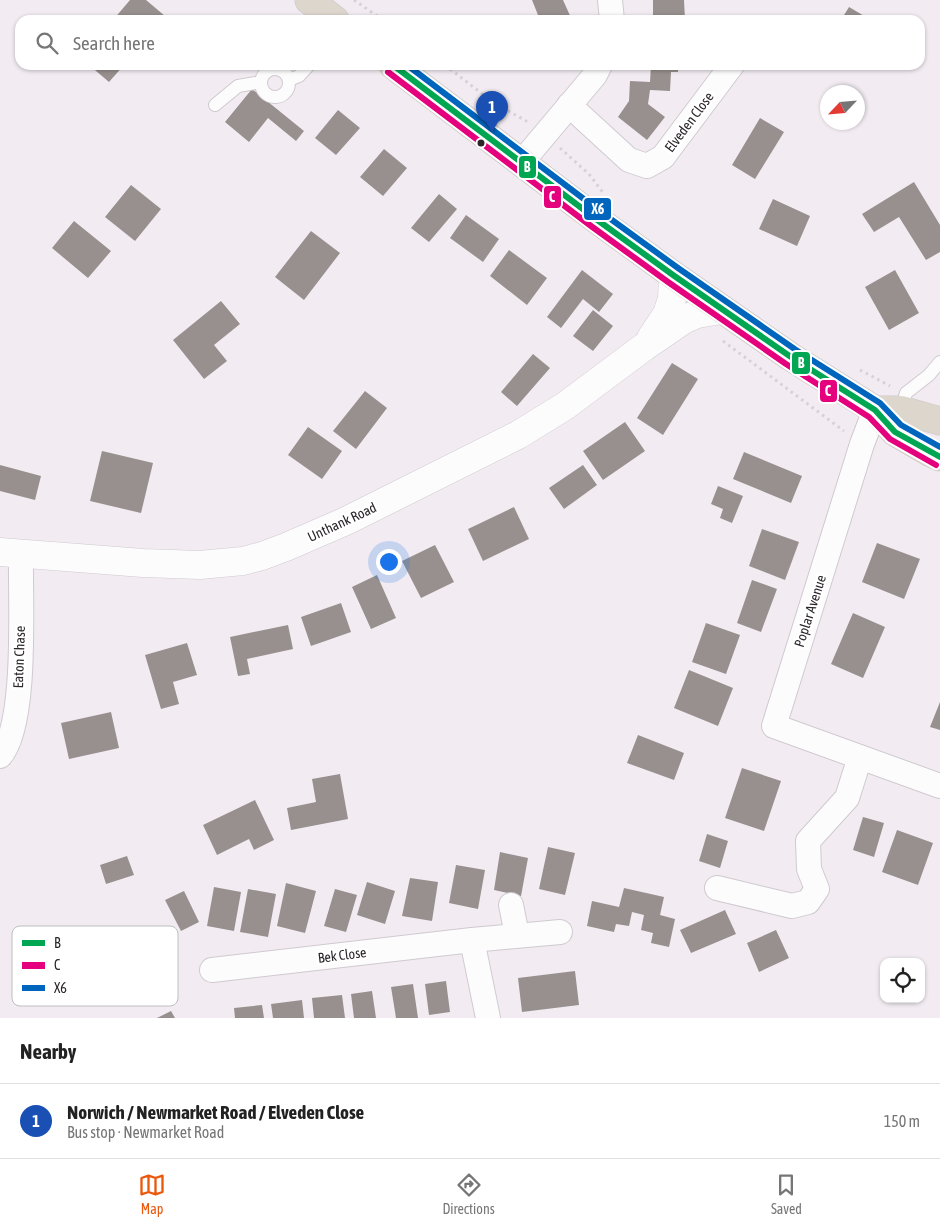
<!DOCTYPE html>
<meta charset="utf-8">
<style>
body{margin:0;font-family:"Asap Condensed",sans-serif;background:#f6f6f6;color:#222}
.controls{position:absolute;right:15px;bottom:15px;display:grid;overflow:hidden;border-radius:10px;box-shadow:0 1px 4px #0004}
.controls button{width:45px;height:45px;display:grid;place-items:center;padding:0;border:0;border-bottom:1px solid #e0e0e0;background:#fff;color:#222;font:25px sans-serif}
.compass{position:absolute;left:820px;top:85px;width:45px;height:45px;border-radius:50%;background:#fff;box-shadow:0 1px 4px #0004;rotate:244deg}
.you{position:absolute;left:388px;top:561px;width:18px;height:18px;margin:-12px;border:4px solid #fff;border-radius:50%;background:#1a73e8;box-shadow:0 0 0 8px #1a73e833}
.badge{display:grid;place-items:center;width:32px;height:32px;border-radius:50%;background:#ea580c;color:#fff;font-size:16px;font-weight:700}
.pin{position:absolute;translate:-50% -41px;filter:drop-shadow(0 1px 2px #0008)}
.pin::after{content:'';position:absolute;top:26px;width:18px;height:15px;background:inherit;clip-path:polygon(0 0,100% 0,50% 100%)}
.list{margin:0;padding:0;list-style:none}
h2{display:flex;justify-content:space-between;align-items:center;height:65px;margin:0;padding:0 20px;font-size:21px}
h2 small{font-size:16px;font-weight:400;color:#767676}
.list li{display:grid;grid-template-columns:32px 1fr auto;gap:15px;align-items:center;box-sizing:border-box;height:75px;padding:0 20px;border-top:1px solid #e0e0e0}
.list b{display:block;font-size:19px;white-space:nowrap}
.list p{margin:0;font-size:16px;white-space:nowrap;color:#767676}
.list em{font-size:16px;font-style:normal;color:#767676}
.icon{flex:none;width:28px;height:28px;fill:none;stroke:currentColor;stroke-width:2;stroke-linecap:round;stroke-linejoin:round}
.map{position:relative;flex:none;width:940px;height:1018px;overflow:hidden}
.search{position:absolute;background:#fff;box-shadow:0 1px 4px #0004;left:15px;right:15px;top:15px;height:55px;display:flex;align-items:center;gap:12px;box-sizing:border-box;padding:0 18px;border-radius:15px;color:#767676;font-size:19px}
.sheet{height:140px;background:#fff}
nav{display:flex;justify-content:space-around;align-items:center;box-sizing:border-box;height:70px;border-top:1px solid #e0e0e0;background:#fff;font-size:14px;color:#767676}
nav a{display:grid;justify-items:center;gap:2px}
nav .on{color:#ea580c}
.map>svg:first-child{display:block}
</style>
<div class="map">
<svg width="940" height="1018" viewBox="0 0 940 1018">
<rect width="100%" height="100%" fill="#f2ecf2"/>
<path fill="#97908e" d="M130 0H146L165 16 162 20H113Z
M532 0H563L572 20H540Z
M653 0H684L685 20H653Z
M849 7 871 20H841Z
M89 65H124L109 82Z
M651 65H678V72H671L670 91 650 90 648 104 665 117 647 140 618 117 629 101 630 81 650 82Z
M252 89 304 131 296 141 268 118 249 142 225 122Z
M338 110 360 128 336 155 315 138Z
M760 118 784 132 755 179 732 165Z
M384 149 407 168 383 196 360 177Z
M914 182 940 225V252L926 260 899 217 874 232 862 214Z
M131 185 161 209 135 241 105 217Z
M439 194 457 209 429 242 411 228Z
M773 199 810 216 797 246 759 229Z
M466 215 499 239 483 262 450 238Z
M74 221 111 251 88 278 52 248Z
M311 231 340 253 304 300 275 277Z
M509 250 547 278 527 305 490 276Z
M582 270 613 294 599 312 583 299 561 328 547 317Z
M895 270 919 313 889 330 865 287Z
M221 301 240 324 214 345 227 361 204 379 173 340Z
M593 310 613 326 593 351 573 336Z
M533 354 550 368 517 406 501 392Z
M672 363 698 379 663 435 637 418Z
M365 391 387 408 356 449 333 431Z
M625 422 645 451 603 480 583 451Z
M308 427 342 451 322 479 288 455Z
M102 451 153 463 141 513 90 501Z
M744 452 802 476 791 503 733 479Z
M0 465 41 476 35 500 0 491Z
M583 465 597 485 564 509 549 488Z
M718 486 743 496 732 523 720 518 723 509 711 504Z
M514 507 529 539 483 561 468 529Z
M762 529 799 542 785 580 749 566Z
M877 543 920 559 904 599 862 582Z
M435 545 454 582 421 598 402 561Z
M377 575 396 618 371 629 352 587Z
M752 580 777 589 761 632 737 623Z
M341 603 351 632 311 646 301 617Z
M853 613 885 627 863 678 831 664Z
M706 623 740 635 726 674 692 662Z
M288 625 293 649 247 659 250 674 238 676 230 637Z
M187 643 197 675 173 682 179 704 161 709 145 655Z
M689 670 733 688 718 726 674 708Z
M940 702V730L930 727Z
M111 712 119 748 69 759 61 723Z
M638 735 684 753 674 780 627 763Z
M742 768 781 781 764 831 725 818Z
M340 774 348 819 291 830 287 808 316 802 312 779Z
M255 800 274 840 254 850 249 839 217 855 203 825Z
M863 817 884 823 874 857 853 850Z
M897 830 933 843 918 885 882 872Z
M707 834 728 841 720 868 699 861Z
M548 847 575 853 565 895 539 889Z
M500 852 528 858 521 896 494 890Z
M127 856 134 875 106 884 100 865Z
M456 865 485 870 478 909 449 903Z
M410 878 438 882 432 921 402 916Z
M367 882 395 891 385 924 357 915Z
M286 883 316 891 305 933 277 926Z
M214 887 241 892 234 931 207 926Z
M624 888 664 897 660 915 675 919 669 947 651 943 653 933 641 930 644 915 632 912 629 926 616 924 614 932 587 926 592 901 619 907Z
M248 889 276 894 268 937 240 932Z
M335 889 357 895 346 932 324 926Z
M184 891 199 922 181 931 165 900Z
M725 910 736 934 691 953 680 930Z
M776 930 789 958 759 972 747 943Z
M575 971 579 1005 522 1012 518 978Z
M446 981 450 1012 429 1015 425 984Z
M413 984 418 1018H396L391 987Z
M372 991 376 1018H354L351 994Z
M342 995 345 1018H314L312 998Z
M302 1000 304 1018H273L271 1004Z
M262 1005 264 1018H235L234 1008Z
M171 1011 175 1018H157Z"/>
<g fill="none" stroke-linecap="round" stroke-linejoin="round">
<defs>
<path id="service" d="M261 83a14 14 0 1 1 28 0a14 14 0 1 1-28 0Z
M289 80 299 76 309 65
M215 105 238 86 261 82
M901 410 906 393 929 375 940 362"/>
<path id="minor" d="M610 0 612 20
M569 105 629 160 647 166 663 157 732 65
M521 163 595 75 600 65
M875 410 862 444 774 726 940 786
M0 756C28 725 20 599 21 554
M717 888 792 906 808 902 817 889 809 869 808 841 847 798 860 757
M511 905 517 935
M472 940 560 932
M212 970 472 940 488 1018"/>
<path id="tertiary" d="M651 338 667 314 672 299 673 275
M0 552 143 563 200 565 243 561 262 556 286 547 346 521 518 435 565 406 644 347 685 319 697 314 722 310"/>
<path id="trunk" d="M309 0 335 20
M393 65 596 219 673 275 791 357 875 410 895 432 929 452 940 457
M875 410H901L940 421"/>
</defs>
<use href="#service" stroke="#cfcacf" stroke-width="14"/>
<use href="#minor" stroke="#cfcacf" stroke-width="26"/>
<use href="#tertiary" stroke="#cfcacf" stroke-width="29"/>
<use href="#trunk" stroke="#cbc8cb" stroke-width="29"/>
<path stroke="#d4d2d4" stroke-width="3" stroke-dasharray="2.5 4" stroke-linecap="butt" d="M354 0 383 20
M445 65 494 103 528 122
M560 148 589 174 604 194
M723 341 844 431
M860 370 890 386"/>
<use href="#service" stroke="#fdfcfd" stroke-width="12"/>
<use href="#minor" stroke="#fdfcfd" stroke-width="24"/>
<use href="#tertiary" stroke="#fdfcfd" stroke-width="28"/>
<use href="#trunk" stroke="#dcd6cc" stroke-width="28"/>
<defs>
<path id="bus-1" d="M393 65 596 219 673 275 791 357 875 410 895 432 940 457"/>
<path id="bus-2" d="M388 72 591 226 668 282 786 364 869 417 890 439 936 465"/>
<path id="bus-3" d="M407 65 601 212 678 268 796 350 880 403 901 425 940 447"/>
</defs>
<use href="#bus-1" stroke="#fff" stroke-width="10"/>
<use href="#bus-2" stroke="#fff" stroke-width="10"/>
<use href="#bus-3" stroke="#fff" stroke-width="10"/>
<use href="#bus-1" stroke="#00a651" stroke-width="6"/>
<use href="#bus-2" stroke="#e5007d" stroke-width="6"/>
<use href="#bus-3" stroke="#0065bd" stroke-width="6"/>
</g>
<circle fill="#292529" stroke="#fff" stroke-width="2" cx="481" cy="143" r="4.5"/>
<g text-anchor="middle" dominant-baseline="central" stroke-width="5" stroke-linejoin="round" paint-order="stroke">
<g font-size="14" fill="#292529" stroke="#fff">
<text transform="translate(689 122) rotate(-53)">Elveden Close</text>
<text transform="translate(342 522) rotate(-25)">Unthank Road</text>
<text transform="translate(810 611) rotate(-72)">Poplar Avenue</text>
<text transform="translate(19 657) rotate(-88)">Eaton Chase</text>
<text transform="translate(342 955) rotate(-7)">Bek Close</text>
</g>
</g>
<rect x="12" y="926" width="166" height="80" rx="8" fill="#fff" stroke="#bfbebf" stroke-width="1"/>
<rect x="22" y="940" width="23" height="6" fill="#00a651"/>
<rect x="22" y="962" width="23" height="7" fill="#e5007d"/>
<rect x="22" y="985" width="23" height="6" fill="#0065bd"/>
<g font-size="14" fill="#292529">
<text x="54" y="948">B</text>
<text x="54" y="970">C</text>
<text x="54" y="993">X6</text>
</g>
<g stroke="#fff" stroke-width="2">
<rect x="518" y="155" width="19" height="24" rx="5" fill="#00a651"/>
<rect x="543" y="185" width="19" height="24" rx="5" fill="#e5007d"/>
<rect x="583" y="197" width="29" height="24" rx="5" fill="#0065bd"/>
<rect x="791" y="351" width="20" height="24" rx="5" fill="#00a651"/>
<rect x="819" y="379" width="19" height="24" rx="5" fill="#e5007d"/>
</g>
<g font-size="14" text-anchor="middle" font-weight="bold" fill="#fff">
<text x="527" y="172">B</text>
<text x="552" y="202">C</text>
<text x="598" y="214">X6</text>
<text x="801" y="368">B</text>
<text x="828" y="396">C</text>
</g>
</svg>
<div class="controls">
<button><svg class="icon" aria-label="locate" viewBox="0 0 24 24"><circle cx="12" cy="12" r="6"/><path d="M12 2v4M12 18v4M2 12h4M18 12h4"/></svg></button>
</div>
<svg class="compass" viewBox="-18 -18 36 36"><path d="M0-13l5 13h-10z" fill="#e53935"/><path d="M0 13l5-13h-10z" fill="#767676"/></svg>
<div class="you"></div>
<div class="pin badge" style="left:492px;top:132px;background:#1a4fb4">1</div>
<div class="search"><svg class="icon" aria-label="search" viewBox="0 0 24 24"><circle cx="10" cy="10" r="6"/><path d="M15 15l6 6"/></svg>Search here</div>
</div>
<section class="sheet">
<h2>Nearby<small></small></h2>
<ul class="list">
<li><span class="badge" style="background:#1a4fb4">1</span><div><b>Norwich / Newmarket Road / Elveden Close</b><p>Bus stop · Newmarket Road</p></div><em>150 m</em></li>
</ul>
</section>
<nav>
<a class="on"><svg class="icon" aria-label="map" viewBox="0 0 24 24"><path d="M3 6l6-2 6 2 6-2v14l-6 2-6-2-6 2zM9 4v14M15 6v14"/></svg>Map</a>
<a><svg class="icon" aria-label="directions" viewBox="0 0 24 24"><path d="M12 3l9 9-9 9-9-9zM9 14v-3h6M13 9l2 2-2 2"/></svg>Directions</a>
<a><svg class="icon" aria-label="saved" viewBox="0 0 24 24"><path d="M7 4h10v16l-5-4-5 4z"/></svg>Saved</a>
</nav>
